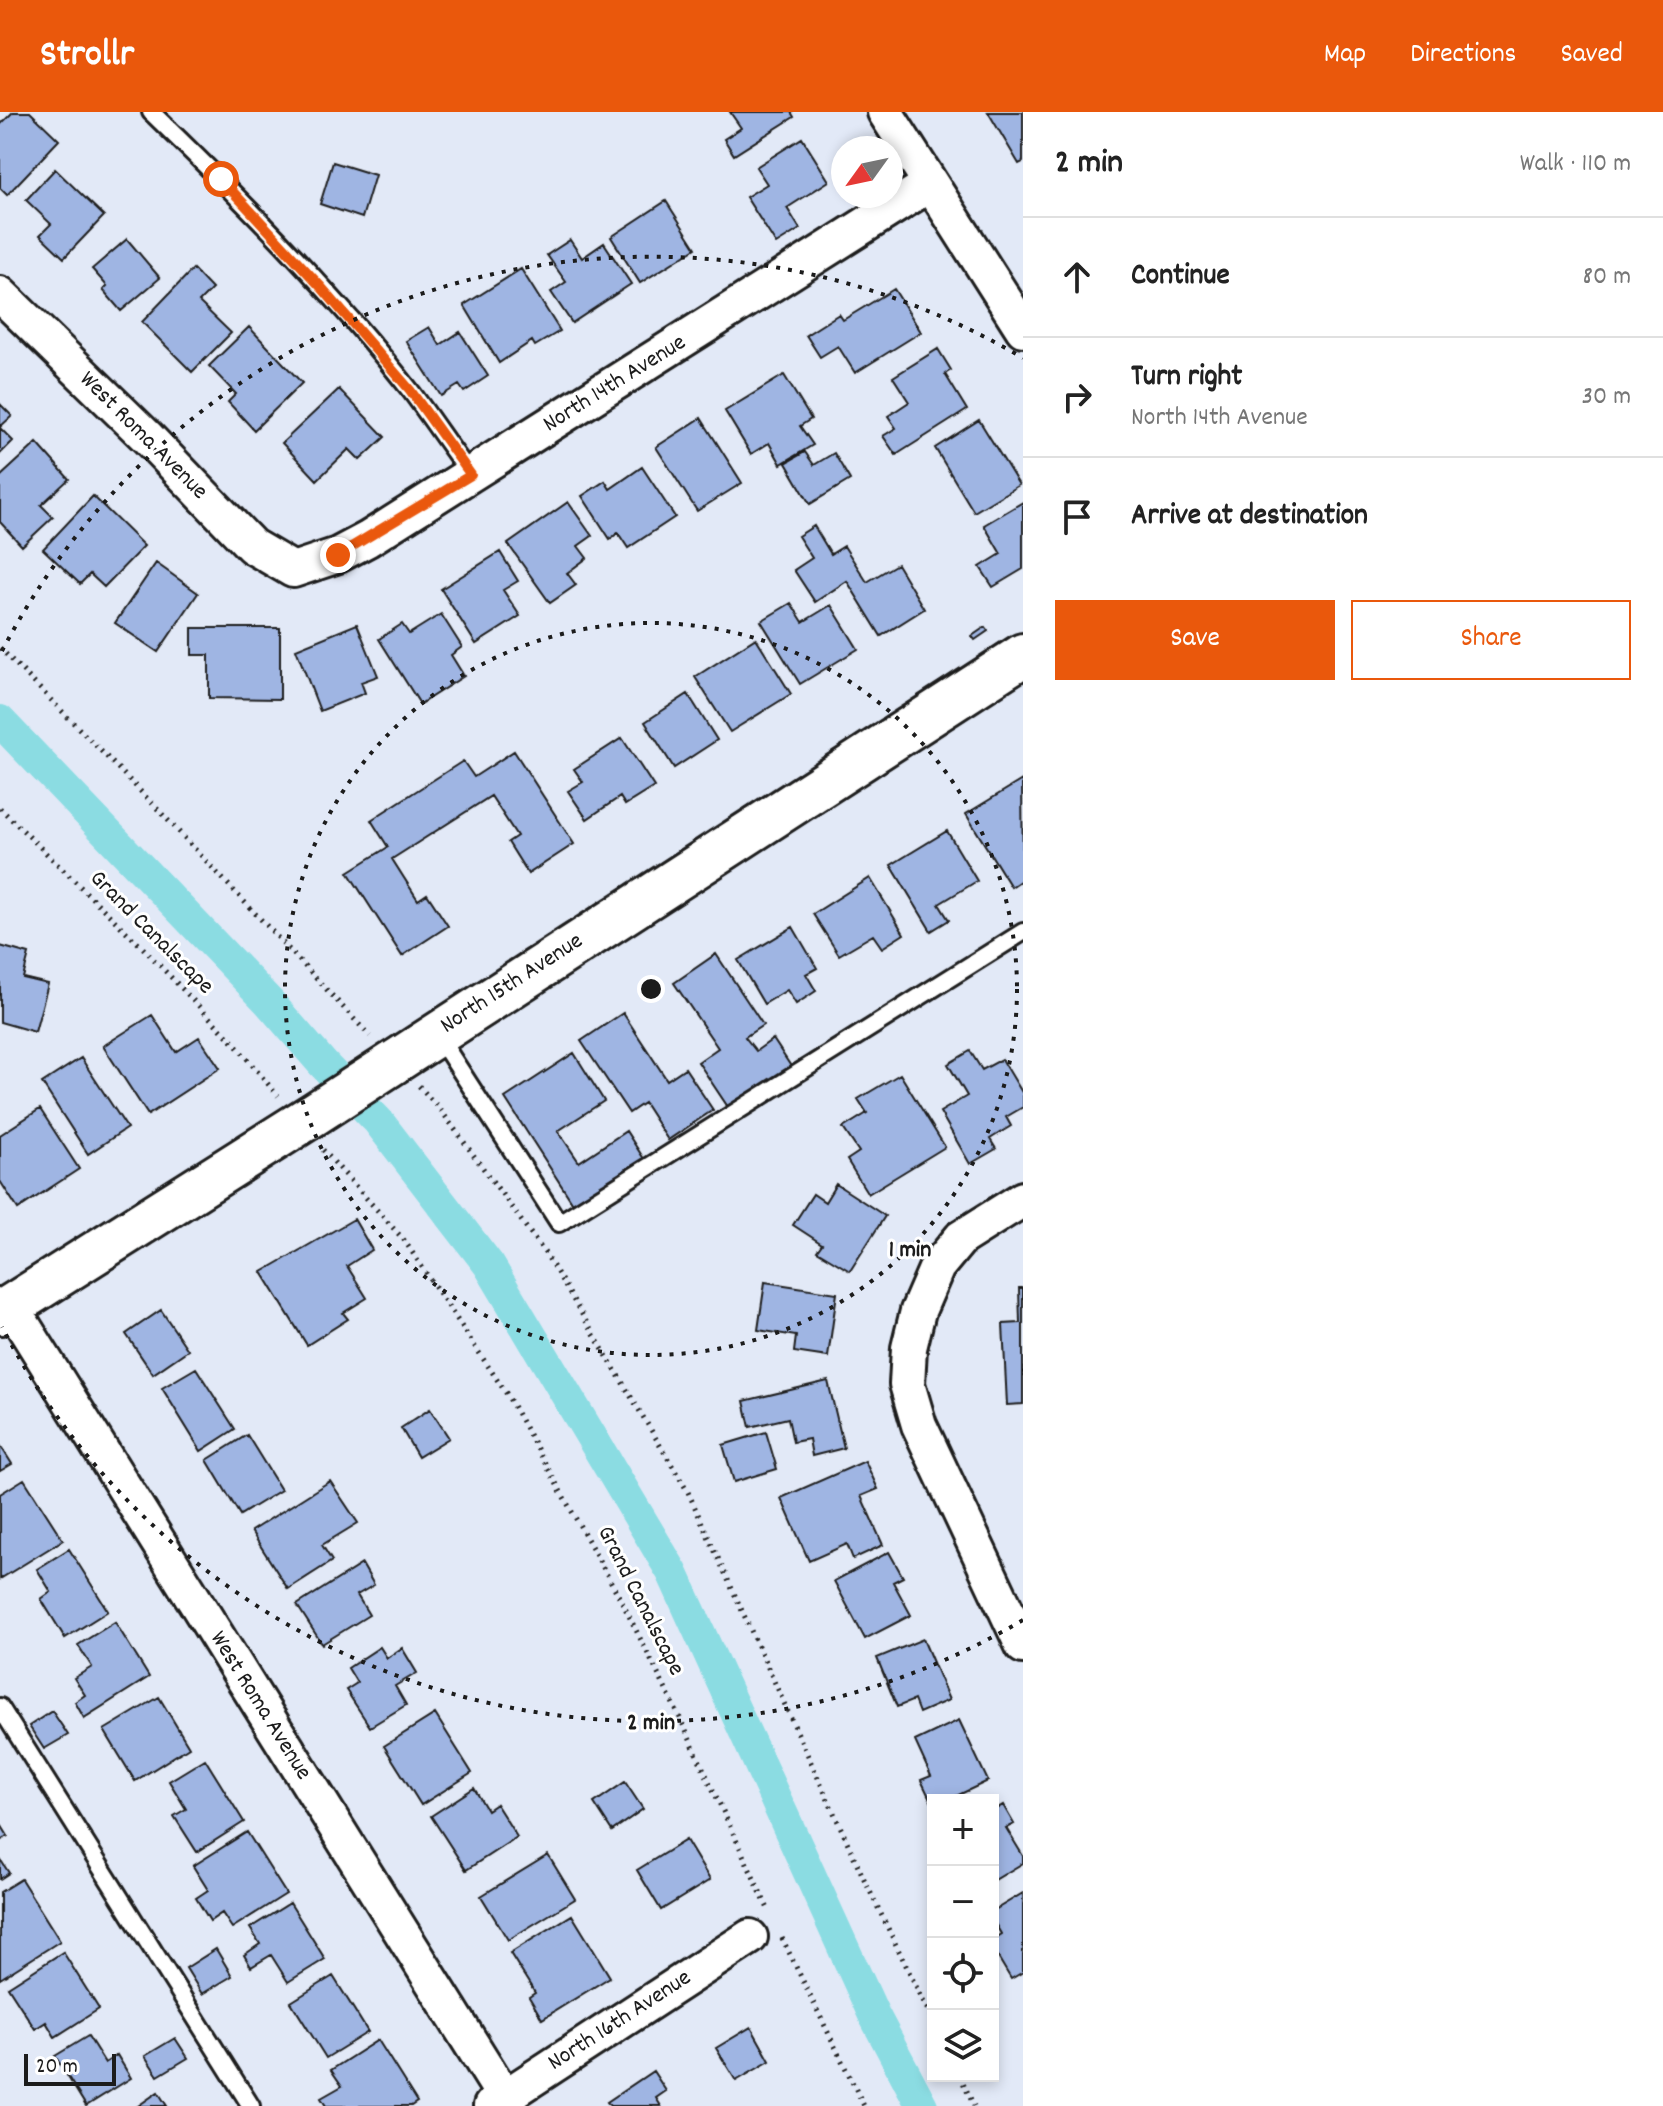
<!DOCTYPE html>
<meta charset="utf-8">
<style>
body{margin:0;font-family:Dekko,sans-serif;background:#f2f2f2;color:#222}
.controls{position:absolute;right:24px;bottom:24px;display:grid;overflow:hidden;border-radius:0px;box-shadow:0 4px 12px #0003}
.controls button{width:72px;height:72px;display:grid;place-items:center;padding:0;border:0;border-bottom:2px solid #e0e0e0;background:#fff;color:#222;font:40px sans-serif}
.compass{position:absolute;left:831px;top:24px;width:72px;height:72px;border-radius:50%;background:#fff;box-shadow:0 4px 12px #0003;rotate:237deg}
.scale{position:absolute;left:24px;bottom:20px;width:92px;box-sizing:border-box;padding-left:8px;border:4px solid #1c1c1c;border-top:0;font-size:22px;line-height:28px;white-space:nowrap;color:#1c1c1c;-webkit-text-stroke:6px #fff;paint-order:stroke}
.stop{position:absolute;width:24px;height:24px;margin:-18px;border:6px solid #ea580c;border-radius:50%;background:#fff}
.stop.end{background:#ea580c;border-color:#fff;box-shadow:0 2px 8px #0008}
.list{margin:0;padding:0;list-style:none}
h2{display:flex;justify-content:space-between;align-items:center;height:104px;margin:0;padding:0 32px;font-size:34px}
h2 small{font-size:26px;font-weight:400;color:#767676}
.list li{display:grid;grid-template-columns:52px 1fr auto;gap:24px;align-items:center;box-sizing:border-box;height:120px;padding:0 32px;border-top:2px solid #e0e0e0}
.list b{display:block;font-size:30px;white-space:nowrap}
.list p{margin:0;font-size:26px;white-space:nowrap;color:#767676}
.list em{font-size:26px;font-style:normal;color:#767676}
.actions{display:flex;gap:16px;padding:24px 32px}
.actions a{flex:1;padding:18px 0;border:2px solid #ea580c;border-radius:0px;text-align:center;font-size:28px;color:#ea580c}
.actions .main{background:#ea580c;color:#fff}
.icon{flex:none;width:44px;height:44px;fill:none;stroke:currentColor;stroke-width:2;stroke-linecap:round;stroke-linejoin:round}
.map{position:relative;flex:none;width:1023px;height:1994px;overflow:hidden}
header{display:flex;align-items:center;gap:48px;box-sizing:border-box;height:112px;padding:0 40px;background:#ea580c;color:#fff}
header strong{font-size:38px}
nav{display:flex;gap:44px;margin-inline-start:auto;font-size:28px}
main{display:flex}
aside{flex:1;background:#fff}
.map>svg:first-child{display:block}
</style>
<header>
<strong>Strollr</strong>
<nav><a>Map</a><a>Directions</a><a>Saved</a></nav>
</header>
<main>
<div class="map">
<svg width="1023" height="1994" viewBox="0 0 1023 1994">
<rect width="100%" height="100%" fill="#e2e9f7"/>
<filter id="ink" filterUnits="userSpaceOnUse"><feTurbulence type="fractalNoise" baseFrequency=".0125" numOctaves="2"/><feDisplacementMap in="SourceGraphic" scale="16" xChannelSelector="R" yChannelSelector="G"/><feConvolveMatrix kernelMatrix="1 2 1 2 8 2 1 2 1" color-interpolation-filters="sRGB"/></filter>
<g filter="url(#ink)">
<g fill="none" stroke-linecap="round" stroke-linejoin="round">
<path stroke="#8bdce2" stroke-width="32" d="M0 609 269 890 323 952 378 1009 489 1153 672 1460 874 1903 922 1994"/>
</g>
<path fill="#9fb5e3" stroke="#1c1c1c" stroke-width="2" d="M13 0H30L59 28 7 83 0 76V13Z
M730 0H791L794 5 734 43 724 27 741 16Z
M988 0H1023V50L1019 52Z
M802 26 829 69 787 96 800 117 776 132 746 85 767 72 756 55Z
M333 50 375 63 362 106 320 92Z
M55 57 104 104 64 146 40 123 51 112 26 88Z
M666 89 696 136 640 171 611 125Z
M127 127 160 166 121 199 103 178 107 174 92 157Z
M570 128 582 146 604 131 631 172 572 211 551 180 566 170 547 143Z
M193 157 212 177 199 190 231 221 192 260 142 210Z
M521 157 560 219 535 234 532 229 499 251 464 193Z
M894 177 921 220 855 261 838 234 820 245 806 223 839 202 843 208Z
M249 215 302 271 254 318 228 290 236 282 209 254Z
M429 215 440 233 460 220 488 264 464 280 459 273 441 284 406 229Z
M938 237 951 258 945 262 967 298 896 343 883 324 896 316 888 304 909 290 893 265Z
M784 263 811 307 800 314 813 333 781 352 769 331 751 342 725 299Z
M339 277 385 325 360 348 349 337 317 368 282 331Z
M0 292 12 304 0 315Z
M701 306 742 371 697 399 656 335Z
M979 308 1019 373 974 400 935 336Z
M0 316 13 329 0 342Z
M37 331 69 367 41 393 53 405 22 434 0 410V365Z
M805 340 814 353 834 341 850 368 810 392 786 351Z
M642 355 675 405 628 436 618 421 610 427 582 384 605 369 610 377Z
M93 384 144 434 104 475 90 462 80 472 43 437Z
M568 390 592 424 578 434 587 446 567 461 576 473 550 491 508 432Z
M1023 390V457L993 475 980 455 1001 442 984 413Z
M814 414 831 442 844 434 867 470 897 452 924 497 881 524 847 469 815 490 794 458 812 446 798 424Z
M500 440 518 469 503 478 520 504 476 532 441 477Z
M156 451 198 481 158 540 115 511Z
M791 491 803 510 831 493 858 537 800 572 761 509Z
M441 502 462 535 451 543 464 564 420 592 379 527 402 512 409 522Z
M357 512 378 564 361 570 365 581 320 599 296 537Z
M985 515 988 519 975 528 972 524Z
M192 516H280V587L209 586V543H192Z
M756 526 791 582 730 620 695 565Z
M688 582 717 628 674 656 645 610Z
M622 626 654 675 625 693 620 685 587 707 568 679 583 670 574 657Z
M514 639 574 732 528 762 508 730 517 724 491 684 392 747 418 788 427 782 448 814 402 844 348 760 388 735 371 708 463 649 474 665Z
M1022 668 1023 767 1011 775 966 702Z
M947 719 977 769 939 792 949 808 931 819 891 753Z
M870 766 904 822 882 836 873 823 839 843 813 802Z
M793 815 817 856 806 862 816 879 796 892 787 878 764 892 738 848Z
M0 834 29 842 23 866 48 872 35 920 0 910Z
M716 842 763 913 745 925 756 939 773 927 792 956 730 998 698 950 718 936 674 871Z
M623 901 667 968 685 956 713 998 668 1028 644 991 629 1001 581 929Z
M152 903 176 940 199 925 220 956 148 1003 103 934Z
M970 939 982 958 1002 947 1023 982V995L1006 1005 1011 1014 990 1027 996 1037 970 1052 940 1000 967 984 948 952Z
M574 941 604 989 558 1019 579 1050 626 1019 644 1047 574 1093 505 986Z
M81 946 127 1016 88 1042 42 971Z
M900 962 945 1035 868 1082 847 1048 859 1040 843 1016 867 1001 858 987Z
M40 997 79 1057 18 1097 0 1069V1023Z
M836 1072 885 1104 850 1159 817 1139 822 1132 793 1113 813 1082 825 1090Z
M354 1107 372 1138 347 1154 367 1186 343 1201 348 1207 307 1233 262 1160Z
M765 1170 837 1181 828 1245 794 1240 796 1224 758 1218Z
M1019 1176H1023V1292L1007 1293 1003 1212 1020 1211Z
M161 1198 188 1238 153 1262 126 1222Z
M196 1256 235 1317 201 1339 162 1276Z
M828 1269 844 1336 812 1344 809 1327 793 1330 788 1306 750 1315 744 1289Z
M430 1297 449 1326 418 1345 401 1316Z
M766 1320 777 1357 734 1370 723 1333Z
M247 1323 281 1378 240 1403 207 1348Z
M0 1333 12 1352 0 1359Z
M865 1349 878 1377 861 1384 883 1433 853 1447 847 1432 809 1449 781 1386Z
M24 1367 63 1428 0 1467V1382Z
M330 1369 358 1411 322 1433 332 1449 288 1477 251 1419Z
M69 1437 108 1499 65 1526 41 1487 51 1480 37 1457Z
M889 1440 903 1465 893 1470 911 1503 865 1527 834 1469Z
M362 1452 374 1473 357 1483 369 1503 322 1532 297 1493Z
M115 1510 149 1565 84 1606 75 1590 85 1583 74 1566 92 1555 78 1533Z
M923 1527 949 1588 919 1601 914 1588 897 1595 877 1546Z
M380 1535 387 1546 402 1536 417 1561 395 1574 406 1593 370 1615 346 1578 357 1571 348 1556Z
M159 1585 189 1635 135 1669 104 1618Z
M52 1599 68 1623 44 1637 29 1614Z
M435 1602 472 1661 421 1693 384 1634Z
M959 1608 988 1669 948 1688H933V1693L921 1668 931 1664 915 1629Z
M205 1647 244 1710 197 1740 174 1704 186 1697 169 1669Z
M625 1670 643 1697 612 1719 594 1691Z
M474 1676 487 1698 496 1692 517 1725 466 1758 431 1704Z
M1003 1693 1014 1712 1006 1716 1023 1744V1751L993 1769V1699Z
M0 1711 8 1724 0 1729Z
M247 1720 286 1782 232 1816 222 1801 210 1809 196 1786 208 1778 193 1754Z
M686 1728 710 1768 661 1798 637 1758Z
M548 1743 575 1787 508 1828 481 1784Z
M0 1747 9 1761 0 1767Z
M21 1767 60 1829 0 1867V1780Z
M1023 1781V1860L1011 1867 993 1837V1827L1001 1822 993 1808V1799Z
M290 1791 325 1847 288 1870 271 1843 251 1855 244 1843 260 1832 250 1816Z
M572 1803 610 1865 542 1907 529 1885 535 1881 510 1841Z
M216 1837 232 1864 202 1882 186 1856Z
M63 1840 99 1897 55 1925 46 1910 35 1917 8 1875Z
M333 1864 368 1920 326 1946 291 1890Z
M751 1915 770 1949 736 1969 716 1936Z
M88 1924 105 1951 117 1943 131 1966 86 1994 55 1944Z
M175 1926 188 1946 158 1964 145 1944Z
M378 1928 417 1990 411 1994H326L321 1986 342 1974 331 1958Z
M653 1959 666 1979 656 1986 661 1994H610L607 1990Z
M158 1980 167 1994H138Z"/>
<g fill="none" stroke-linecap="round" stroke-linejoin="round">
<defs>
<path id="service" d="M151 0C242 88 332 179 410 278 431 306 450 335 471 363
M438 924 559 1111 1023 820
M0 1595 251 1994"/>
<path id="minor" d="M885 0 1023 217
M0 182 148 326 252 434 293 458 338 443 368 427 930 72
M1023 1087 961 1126 937 1155 918 1199 909 1236 907 1272 919 1313 1023 1534
M11 1194 510 1994
M491 1994 750 1825"/>
<path id="tertiary" d="M0 1201 316 1001 1023 543"/>
</defs>
<use href="#service" stroke="#1c1c1c" stroke-width="22"/>
<use href="#minor" stroke="#1c1c1c" stroke-width="40"/>
<use href="#tertiary" stroke="#1c1c1c" stroke-width="48"/>
<path stroke="#1c1c1c" stroke-width="5" stroke-dasharray="2 6" stroke-linecap="butt" d="M0 536 150 689 370 924
M0 696 144 837 234 931 278 984
M419 974 440 997 547 1144 688 1380 865 1769 933 1909
M323 1038 404 1128 506 1281 620 1486 680 1606 769 1799
M782 1826 864 1994
M960 1964 974 1994"/>
<use href="#service" stroke="#fff" stroke-width="16"/>
<use href="#minor" stroke="#fff" stroke-width="34"/>
<use href="#tertiary" stroke="#fff" stroke-width="42"/>
</g>
</g>
<g fill="none" stroke-linecap="round" stroke-linejoin="round" filter="url(#ink)">
<path stroke="#ea580c" stroke-width="10" d="M221 67 322 176 410 278 471 363 338 443"/>
</g>
<g fill="none" stroke="#1c1c1c" stroke-width="4" stroke-dasharray="4 8">
<circle cx="651" cy="877" r="366"/>
<path d="M1023 1508A732 732 0 0 1 2 1215M2 539A732 732 0 0 1 1023 246"/>
</g>
<g text-anchor="middle" dominant-baseline="central" stroke-width="6" stroke-linejoin="round" paint-order="stroke">
<g font-size="24" fill="#1c1c1c" stroke="#fff">
<text transform="translate(615 272) rotate(-32)">North 14th Avenue</text>
<text transform="translate(143 324) rotate(45)">West Roma Avenue</text>
<text transform="translate(151 821) rotate(45)">Grand Canalscape</text>
<text transform="translate(512 872) rotate(-33)">North 15th Avenue</text>
<text transform="translate(640 1489) rotate(63)">Grand Canalscape</text>
<text transform="translate(260 1594) rotate(58)">West Roma Avenue</text>
<text transform="translate(620 1909) rotate(-33)">North 16th Avenue</text>
</g>
</g>
<circle cx="651" cy="877" r="12" fill="#1c1c1c" stroke="#fff" stroke-width="4"/>
<g font-size="24" text-anchor="middle" font-weight="bold" fill="#1c1c1c" stroke="#fff" stroke-width="6" stroke-linejoin="round" paint-order="stroke">
<text x="910" y="1144">1 min</text>
<text x="651" y="1617">2 min</text>
</g>
</svg>
<div class="controls">
<button>+</button>
<button>−</button>
<button><svg class="icon" aria-label="locate" viewBox="0 0 24 24"><circle cx="12" cy="12" r="6"/><path d="M12 2v4M12 18v4M2 12h4M18 12h4"/></svg></button>
<button><svg class="icon" aria-label="layers" viewBox="0 0 24 24"><path d="M12 4l9 5-9 5-9-5zM3 14l9 5 9-5"/></svg></button>
</div>
<svg class="compass" viewBox="-18 -18 36 36"><path d="M0-13l5 13h-10z" fill="#e53935"/><path d="M0 13l5-13h-10z" fill="#767676"/></svg>
<div class="scale">20 m</div>
<div class="stop" style="left:221px;top:67px"></div>
<div class="stop end" style="left:338px;top:443px"></div>
</div>
<aside>
<h2>2 min<small>Walk · 110 m</small></h2>
<ul class="list">
<li><svg class="icon" aria-label="ahead" viewBox="0 0 24 24"><path d="M12 20V5M6 11l6-6 6 6"/></svg><div><b>Continue</b></div><em>80 m</em></li>
<li><svg class="icon" aria-label="right" viewBox="0 0 24 24"><path d="M7 20v-9h11M14 6l5 5-5 5"/></svg><div><b>Turn right</b><p>North 14th Avenue</p></div><em>30 m</em></li>
<li><svg class="icon" aria-label="arrive" viewBox="0 0 24 24"><path d="M6 21V4h12l-3 4 3 4H6"/></svg><div><b>Arrive at destination</b></div></li>
</ul>
<div class="actions"><a class="main">Save</a><a>Share</a></div>
</aside>
</main>
